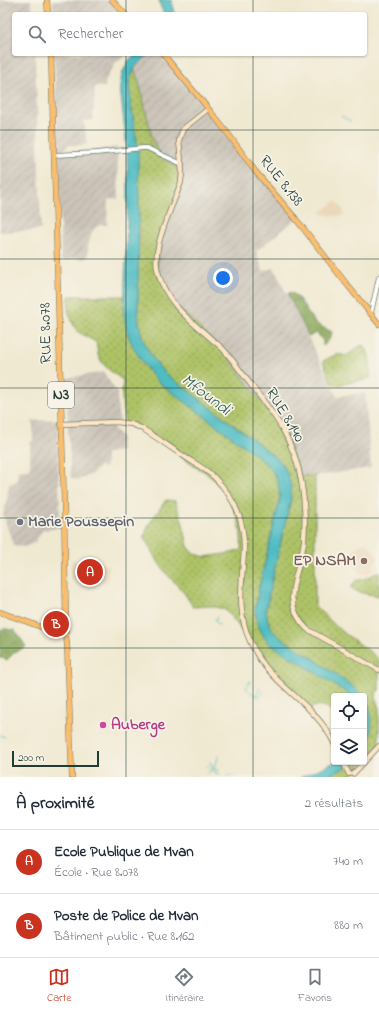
<!DOCTYPE html>
<html lang="fr">
<meta charset="utf-8">
<style>
body{margin:0;font-family:"Indie Flower",sans-serif;background:#f6f6f7;color:#1f2937}
.controls{position:absolute;right:12px;bottom:12px;display:grid;overflow:hidden;border-radius:4px;box-shadow:0 1px 3px #0004}
.controls button{width:36px;height:36px;display:grid;place-items:center;padding:0;border:0;border-bottom:1px solid #e0e1e3;background:#fff;color:#1f2937;font:20px sans-serif}
.scale{position:absolute;left:12px;bottom:10px;width:87px;box-sizing:border-box;padding-left:4px;border:2px solid #1f3d34;border-top:0;font-size:11px;line-height:14px;white-space:nowrap;color:#1f3d34;-webkit-text-stroke:3px #f7f3e8;paint-order:stroke}
.you{position:absolute;left:223px;top:278px;width:14px;height:14px;margin:-10px;border:3px solid #fff;border-radius:50%;background:#1a73e8;box-shadow:0 0 0 6px #1a73e833}
.badge{display:grid;place-items:center;width:26px;height:26px;border-radius:50%;background:#c8321e;color:#fff;font-size:13px;font-weight:700}
.pin{position:absolute;translate:-50% -50%;border:2px solid #fff;box-shadow:0 1px 4px #0006}
.list{margin:0;padding:0;list-style:none}
h2{display:flex;justify-content:space-between;align-items:center;height:52px;margin:0;padding:0 16px;font-size:17px}
h2 small{font-size:13px;font-weight:400;color:#747a83}
.list li{display:grid;grid-template-columns:26px 1fr auto;gap:12px;align-items:center;box-sizing:border-box;height:64px;padding:0 16px;border-top:1px solid #e0e1e3}
.list b{display:block;font-size:15px;white-space:nowrap}
.list p{margin:0;font-size:13px;white-space:nowrap;color:#747a83}
.list em{font-size:13px;font-style:normal;color:#747a83}
.icon{flex:none;width:22px;height:22px;fill:none;stroke:currentColor;stroke-width:2;stroke-linecap:round;stroke-linejoin:round}
.map{position:relative;flex:none;width:379px;height:777px;overflow:hidden}
.search{position:absolute;background:#fff;box-shadow:0 1px 3px #0004;left:12px;right:12px;top:12px;height:44px;display:flex;align-items:center;gap:10px;box-sizing:border-box;padding:0 14px;border-radius:4px;color:#747a83;font-size:15px}
.sheet{height:180px;background:#fff}
nav{display:flex;justify-content:space-around;align-items:center;box-sizing:border-box;height:56px;border-top:1px solid #e0e1e3;background:#fff;font-size:11px;color:#747a83}
nav a{display:grid;justify-items:center;gap:2px}
nav .on{color:#c8321e}
.map>svg:first-child{display:block}
</style>
<div class="map">
<svg width="379" height="777" viewBox="0 0 379 777">
<defs>
<pattern id="industrial-furrows" width="10" height="10" patternUnits="userSpaceOnUse"><rect width="10" height="10" fill="#cbc3b8"/><path d="M-1 1l2-2M0 10L10 0M9 11l2-2" fill="none" stroke="#aea89f"/></pattern>
<pattern id="grass-dots" width="8" height="8" patternUnits="userSpaceOnUse"><rect width="8" height="8" fill="#aec266"/><path d="M2 2h.1M6 6h.1" fill="none" stroke="#8d9f55" stroke-width="1.8" stroke-linecap="round"/></pattern>
<pattern id="forest-crowns" width="20" height="18" patternUnits="userSpaceOnUse"><rect width="20" height="18" fill="#8aa85b"/><path d="M2 6a3 3 0 1 1 6 0M12 15a3 3 0 1 1 6 0" fill="none" stroke="#708a4c"/></pattern>
</defs>
<rect width="100%" height="100%" fill="#f7f3e8"/>
<filter id="ink" filterUnits="userSpaceOnUse"><feTurbulence type="fractalNoise" baseFrequency=".025" numOctaves="2"/><feDisplacementMap in="SourceGraphic" scale="8" xChannelSelector="R" yChannelSelector="G"/><feConvolveMatrix kernelMatrix="1 2 1 2 8 2 1 2 1" color-interpolation-filters="sRGB"/></filter>
<filter id="wash" filterUnits="userSpaceOnUse"><feTurbulence type="fractalNoise" baseFrequency=".012" numOctaves="4" result="noise"/><feDisplacementMap in="SourceGraphic" scale="16" xChannelSelector="R" yChannelSelector="G"/><feGaussianBlur stdDeviation="0.9" result="paint"/><feColorMatrix in="noise" values="0 0 0 0 0 0 0 0 0 0 0 0 0 0 0 0 0 1.4 0 .05"/><feComposite in="paint" operator="in"/></filter>
<g filter="url(#wash)">
<rect width="100%" height="100%" fill="#f0e9d1"/>
<path fill="#ebd8ba" d="M336 201 342 208 345 215 341 216 324 215 322 214 320 212Z
M364 543 369 545 378 557 374 565V569L366 576 365 574 359 573 349 555 358 546Z
M71 560 87 563 109 565 108 582 71 579Z"/>
<path fill="url(#industrial-furrows)" d="M0 0H31L32 14H14V54H35L41 229 39 230 0 232Z
M53 0H109L122 14H53Z
M54 54H127L113 65 114 66H115L110 71 105 83V87H95L93 120 83 121 85 128 87 145H68L65 150 67 152 99 150 117 147 119 199 108 200 107 225H100L95 228 92 232 88 246V256L85 259 73 258 66 261 61 260 58 135Z
M132 54H160L296 219 256 251 263 271 274 268 337 396 365 393 371 468 315 476H300L172 302 157 268V255L175 166 160 157 153 139 139 82 134 69Z
M103 372 117 392 118 414 120 420 113 425V427L114 430 122 437 121 442V451L106 453V464L105 468 100 466 92 474 78 480 71 478 68 427 66 378Z
M58 419 60 528 43 530 35 542 30 545 23 547 13 545 3 514 7 499 9 484 15 482 17 480 18 471 30 469V443L33 440V423L32 421Z"/>
<path fill="url(#grass-dots)" stroke="#66804d" d="M134 69 139 82 152 137 160 157 175 166 179 172 181 182 160 239 157 268 172 302 222 349 285 433 300 476H315V606L341 631 368 650 379 660V690L376 693V699L379 709V746L350 777H325L346 767 355 762H364V751L365 749 369 707 364 698V696H363L355 688 314 659 278 636 272 629 268 621 266 610 270 589 291 498 263 447 165 373C147 353 139 337 138 310L139 199 133 114 131 107 129 81Z
M69 296H125L124 312 134 348 145 366 157 381 256 455C273 470 279 475 280 499L259 587 255 610 258 625 263 635 352 696H334V713C326 706 319 702 309 710L272 674 246 634 239 627 230 615 224 609 211 606 193 607 185 594 166 573 156 559 144 537 149 524 166 500 175 501 182 520 188 546 193 553 205 557 231 553 241 550C244 520 228 490 205 472 202 470 198 469 194 466 180 456 168 443 153 435 144 430 134 427 125 423 122 408 121 395 123 380 114 374 102 366 98 355 97 351 97 346 96 342L78 332 74 326 68 311Z
M364 345C371 356 371 366 370 378L364 380 346 383 335 386 331 382 323 361C332 357 335 352 346 356 354 351 355 347 364 345Z
M377 572H379V596C369 594 360 594 351 588 357 576 356 582 366 578 370 577 374 574 377 572Z"/>
<path fill="url(#forest-crowns)" stroke="#547248" d="M290 292C300 295 306 312 313 320 318 327 326 328 332 332 331 338 327 343 323 346V341L318 334 315 333 309 337 289 297 288 294Z
M4 629H7L11 630 14 629 23 642 26 647 15 652 7 660 2 658H0V630Z"/>
<path fill="#4dbcc3" stroke="#367c7c" d="M159 0H172L174 14H163V11L161 8Z
M136 54H149L136 66 129 81 131 107 138 148 139 199 138 310C139 337 147 353 165 373L263 447 281 462 288 475 291 487V498L270 589 266 610 268 621 272 629 278 636 314 659 355 688 363 696H352L270 644 263 635 258 625 255 610 259 587 280 499C279 475 273 470 256 455L157 381C144 365 131 348 126 328 125 323 125 317 124 312L128 192 127 149 120 87 122 74 128 61Z
M364 698C366 701 368 704 369 707 374 720 372 739 364 751Z
M335 762H355L346 767 325 777H301Z"/>
<g fill="none" stroke-linecap="round" stroke-linejoin="round">
<path stroke="#4dbcc3" stroke-width="1" d="M341 116 350 121
M217 617 215 621 219 625
M250 681 246 688 251 693 259 697 264 691
M256 696 259 689 260 688
M0 735 5 737
M210 762 213 768 219 771
M207 766 213 771 218 774
M214 767 219 756
M207 774 211 770
M230 774 233 777
M227 776V777"/>
</g>
</g>
<g filter="url(#ink)">
<g fill="none" stroke-linecap="round" stroke-linejoin="round">
<defs>
<path id="tertiary" d="M55 155 96 153 143 148H147L182 164
M371 313 379 277"/>
<path id="secondary" d="M208 109 183 129 179 140 182 172 181 182C173 206 153 243 157 268 163 298 185 317 207 335 212 340 218 344 223 349 233 360 242 373 251 385 263 400 275 415 284 432 288 439 291 447 294 454 304 482 306 512 304 541 300 576 278 599 307 629L379 670
M61 424 117 422 131 424 141 428C155 436 168 446 182 455 192 462 205 468 214 477 239 502 247 529 243 563 241 589 238 616 250 641 255 652 262 664 271 673 293 697 320 713 334 743
M343 762 349 774
M353 774 379 746"/>
<path id="primary" d="M112 0 125 14
M163 54 211 112 229 135 255 171 296 219 345 282 379 324"/>
<path id="trunk" d="M47 0 48 14
M51 54 64 503 66 624V636L67 644 72 777
M0 612 66 636"/>
</defs>
<use href="#tertiary" stroke="#68796b" stroke-width="5.5"/>
<use href="#secondary" stroke="#68796b" stroke-width="6"/>
<use href="#primary" stroke="#68796b" stroke-width="6"/>
<use href="#trunk" stroke="#68796b" stroke-width="6"/>
<use href="#tertiary" stroke="#fff" stroke-width="4"/>
<use href="#secondary" stroke="#fde5c5" stroke-width="4.5"/>
<use href="#primary" stroke="#fbbd6e" stroke-width="5"/>
<use href="#trunk" stroke="#fbbd6e" stroke-width="5"/>
</g>
</g>
<path fill="none" stroke="#1f3d34" stroke-width="1" stroke-opacity="0.55" d="M126 0V14M253 0V14M126 54V777M253 54V777M0 130H379M0 259H379M0 388H379M0 518H379M0 648H379"/>
<circle fill="#6b7280" stroke="#f7f3e8" stroke-width="1.5" cx="20" cy="522" r="4"/>
<circle fill="#8d6e63" stroke="#f7f3e8" stroke-width="1.5" cx="364" cy="561" r="4"/>
<circle fill="#d1479c" stroke="#f7f3e8" stroke-width="1.5" cx="103" cy="725" r="4"/>
<g text-anchor="middle" dominant-baseline="central" stroke-width="3.5" stroke-linejoin="round" paint-order="stroke">
<rect fill="#f7f3e8" stroke="#60746a" stroke-width="1" x="48" y="382" width="26" height="26" rx="3"/>
<g font-size="15" font-weight="bold" fill="#1f3d34">
<text x="61" y="395">N3</text>
</g>
<g font-size="16" fill="#1f3d34" stroke="#f7f3e8">
<text transform="translate(281 181) rotate(51)">RUE 8.138</text>
<text transform="translate(46 333) rotate(-91)">RUE 8.078</text>
<text transform="translate(285 415) rotate(59)">RUE 8.140</text>
</g>
<g font-size="16" font-weight="bold" fill="#5b616d" stroke="#f7f3e8" text-anchor="start">
<text x="28" y="522">Marie Poussepin</text>
</g>
<g font-size="16" font-weight="bold" fill="#785e54" stroke="#f7f3e8" text-anchor="end">
<text x="356" y="561">EP NSAM</text>
</g>
<g font-size="16" font-weight="bold" fill="#b23c85" stroke="#f7f3e8" text-anchor="start">
<text x="111" y="725">Auberge</text>
</g>
<g font-size="17" font-style="italic" fill="#2a5d58" stroke="#f7f3e8">
<text transform="translate(206 395) rotate(37)">Mfoundi</text>
</g>
</g>
</svg>
<div class="controls">
<button><svg class="icon" aria-label="locate" viewBox="0 0 24 24"><circle cx="12" cy="12" r="6"/><path d="M12 2v4M12 18v4M2 12h4M18 12h4"/></svg></button>
<button><svg class="icon" aria-label="layers" viewBox="0 0 24 24"><path d="M12 4l9 5-9 5-9-5zM3 14l9 5 9-5"/></svg></button>
</div>
<div class="scale">200 m</div>
<div class="you"></div>
<div class="pin badge" style="left:90px;top:572px">A</div>
<div class="pin badge" style="left:56px;top:624px">B</div>
<div class="search"><svg class="icon" aria-label="search" viewBox="0 0 24 24"><circle cx="10" cy="10" r="6"/><path d="M15 15l6 6"/></svg>Rechercher</div>
</div>
<section class="sheet">
<h2>À proximité<small>2 résultats</small></h2>
<ul class="list">
<li><span class="badge">A</span><div><b>Ecole Publique de Mvan</b><p>École · Rue 8.078</p></div><em>740 m</em></li>
<li><span class="badge">B</span><div><b>Poste de Police de Mvan</b><p>Bâtiment public · Rue 8.162</p></div><em>880 m</em></li>
</ul>
</section>
<nav>
<a class="on"><svg class="icon" aria-label="map" viewBox="0 0 24 24"><path d="M3 6l6-2 6 2 6-2v14l-6 2-6-2-6 2zM9 4v14M15 6v14"/></svg>Carte</a>
<a><svg class="icon" aria-label="directions" viewBox="0 0 24 24"><path d="M12 3l9 9-9 9-9-9zM9 14v-3h6M13 9l2 2-2 2"/></svg>Itinéraire</a>
<a><svg class="icon" aria-label="saved" viewBox="0 0 24 24"><path d="M7 4h10v16l-5-4-5 4z"/></svg>Favoris</a>
</nav>
